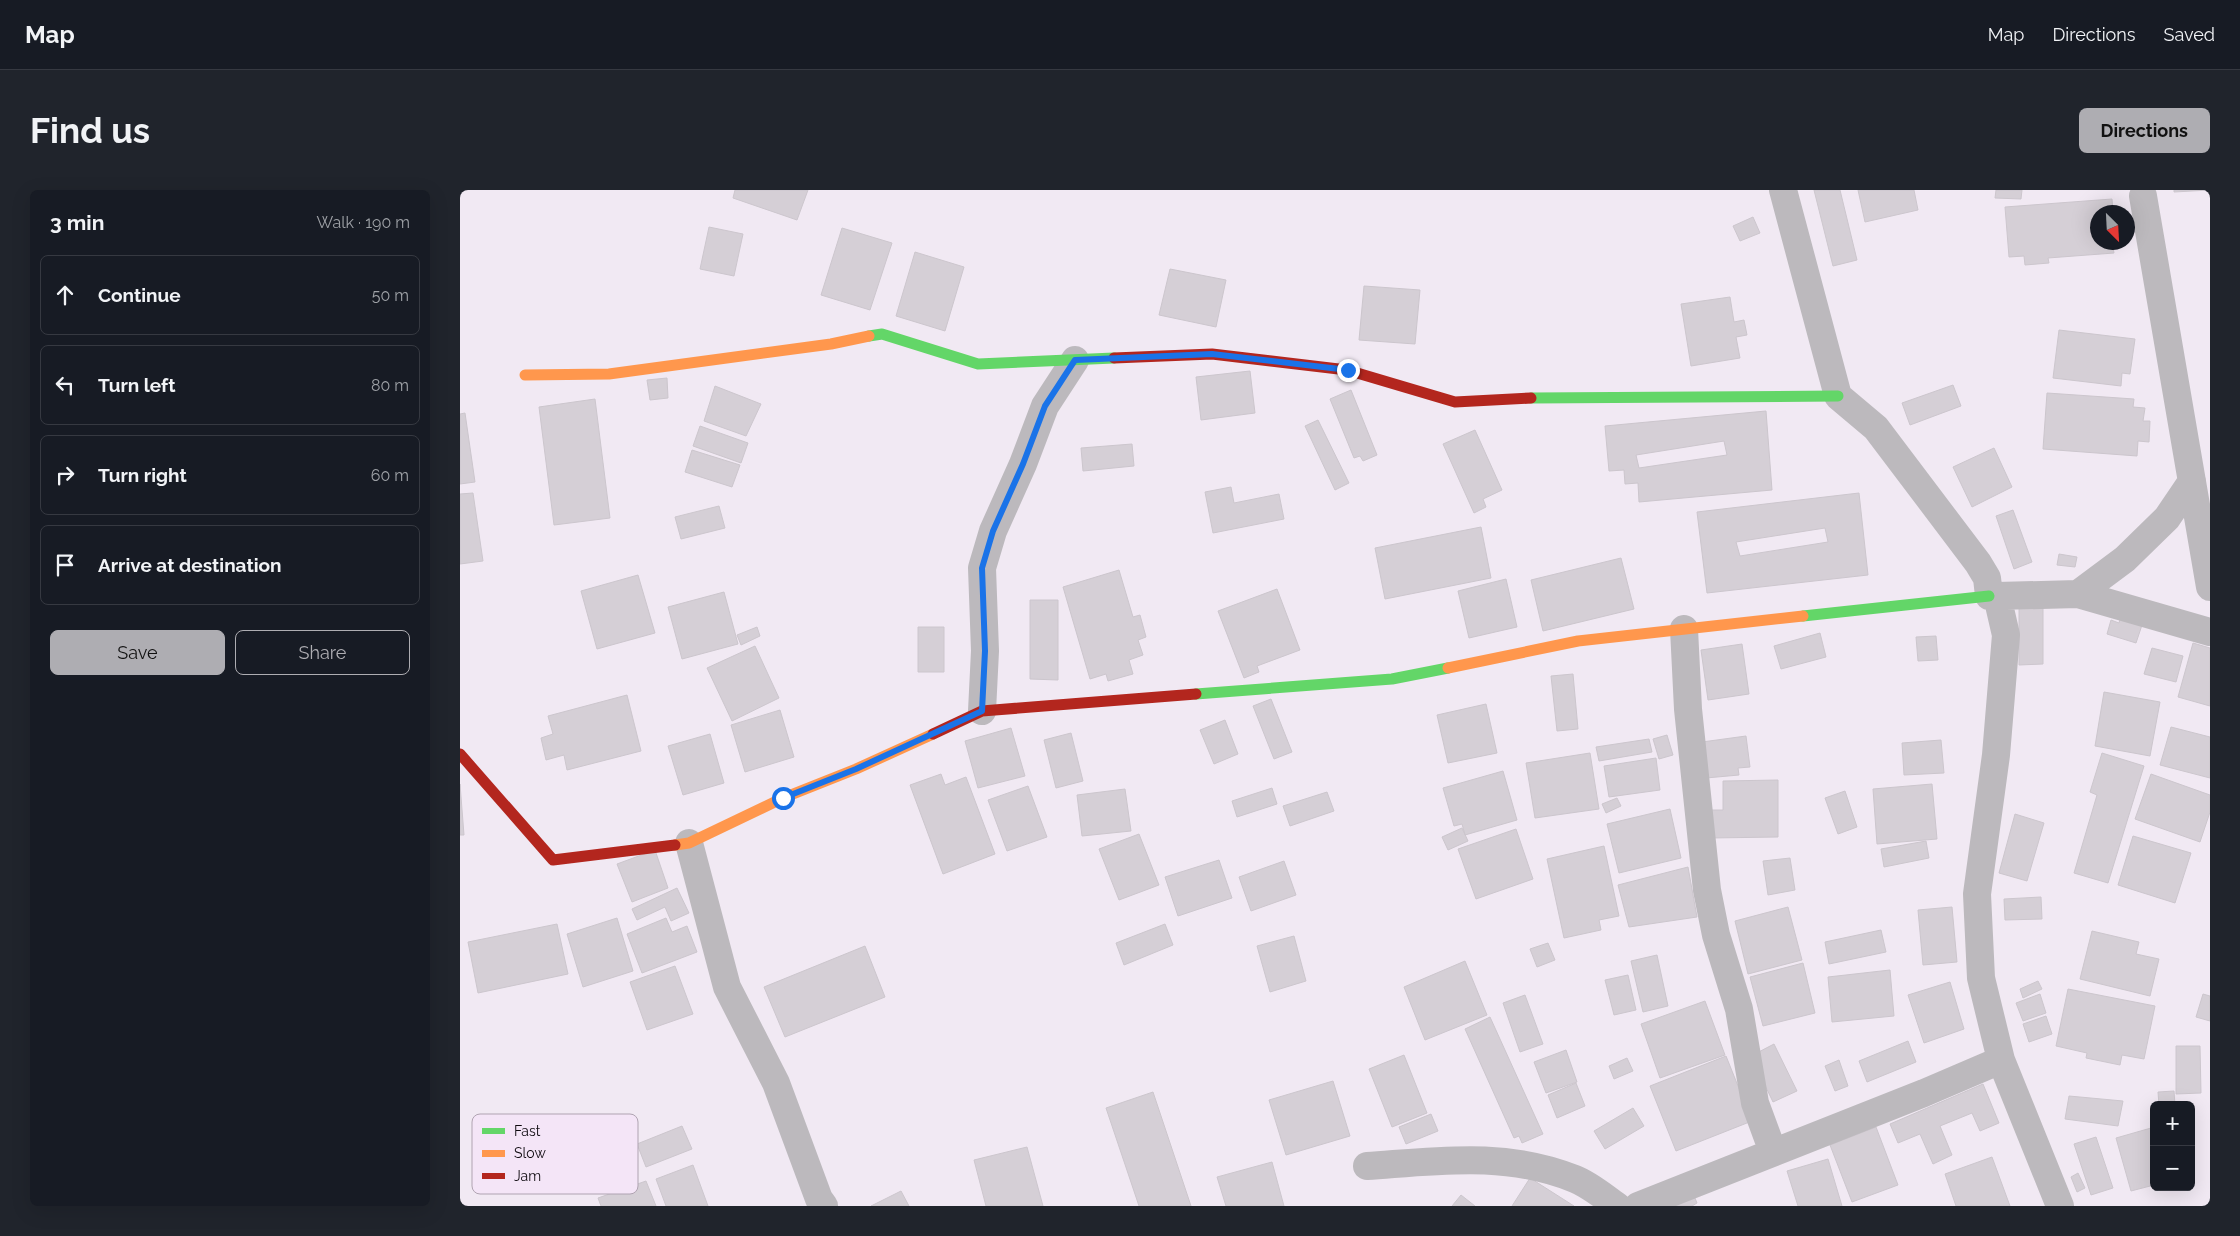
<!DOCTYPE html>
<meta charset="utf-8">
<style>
body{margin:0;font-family:Raleway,sans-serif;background:#20242c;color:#f1f3f6}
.controls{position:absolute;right:15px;bottom:15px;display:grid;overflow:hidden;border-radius:8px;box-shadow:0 5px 20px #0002}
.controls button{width:45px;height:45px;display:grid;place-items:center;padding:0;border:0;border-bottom:1px solid #363941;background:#171b24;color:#f1f3f6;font:25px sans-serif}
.compass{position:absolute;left:1630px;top:15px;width:45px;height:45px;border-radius:50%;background:#171b24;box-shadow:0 5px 20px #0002;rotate:156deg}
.stop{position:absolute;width:15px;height:15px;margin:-11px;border:4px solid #1a73e8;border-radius:50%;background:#fff}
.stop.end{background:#1a73e8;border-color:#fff;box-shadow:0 1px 5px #0008}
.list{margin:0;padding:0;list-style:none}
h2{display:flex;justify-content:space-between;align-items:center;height:65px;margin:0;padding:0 20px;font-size:21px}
h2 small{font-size:16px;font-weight:400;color:#9ea1a6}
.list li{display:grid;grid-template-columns:32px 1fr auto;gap:15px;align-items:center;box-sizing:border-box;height:80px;margin:0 10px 10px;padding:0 10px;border:1px solid #363941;border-radius:8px}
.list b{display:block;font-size:19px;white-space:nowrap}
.list em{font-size:16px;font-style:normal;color:#9ea1a6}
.actions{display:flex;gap:10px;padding:15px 20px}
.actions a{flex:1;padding:11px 0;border:1px solid #aeadb2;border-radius:8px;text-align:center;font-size:18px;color:#aeadb2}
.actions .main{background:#aeadb2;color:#111}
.icon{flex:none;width:28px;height:28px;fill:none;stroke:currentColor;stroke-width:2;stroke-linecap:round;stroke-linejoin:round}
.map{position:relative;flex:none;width:1750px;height:1016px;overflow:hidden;border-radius:8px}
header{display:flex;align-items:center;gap:30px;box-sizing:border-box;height:70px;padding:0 25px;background:#171b24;border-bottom:1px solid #363941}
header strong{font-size:24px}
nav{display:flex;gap:28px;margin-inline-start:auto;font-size:18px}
.intro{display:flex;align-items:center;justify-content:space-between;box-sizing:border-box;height:120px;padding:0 30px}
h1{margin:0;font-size:35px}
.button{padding:12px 22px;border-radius:8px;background:#aeadb2;color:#111;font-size:18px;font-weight:700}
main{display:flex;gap:30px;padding:0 30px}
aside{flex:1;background:#171b24;border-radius:8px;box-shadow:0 5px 20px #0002}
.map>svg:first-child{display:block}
</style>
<header>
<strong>Map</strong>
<nav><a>Map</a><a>Directions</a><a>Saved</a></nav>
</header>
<div class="intro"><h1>Find us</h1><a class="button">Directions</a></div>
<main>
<aside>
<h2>3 min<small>Walk · 190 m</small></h2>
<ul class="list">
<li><svg class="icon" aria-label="ahead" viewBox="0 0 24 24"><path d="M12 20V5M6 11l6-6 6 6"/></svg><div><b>Continue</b></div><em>50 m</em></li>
<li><svg class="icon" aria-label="left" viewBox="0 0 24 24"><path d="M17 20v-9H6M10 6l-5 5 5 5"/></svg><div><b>Turn left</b></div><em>80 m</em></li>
<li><svg class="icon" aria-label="right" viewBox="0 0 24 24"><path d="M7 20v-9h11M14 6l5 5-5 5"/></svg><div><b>Turn right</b></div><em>60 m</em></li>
<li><svg class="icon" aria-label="arrive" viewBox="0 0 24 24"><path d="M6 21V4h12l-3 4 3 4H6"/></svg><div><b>Arrive at destination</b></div></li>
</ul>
<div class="actions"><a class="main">Save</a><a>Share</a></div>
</aside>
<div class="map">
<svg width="1750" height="1016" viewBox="0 0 1750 1016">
<rect width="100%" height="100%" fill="#f1e9f3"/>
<path fill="#d5cfd6" stroke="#ccc6cd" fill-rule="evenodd" d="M275 0H348L337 30 273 8Z
M1354 0H1380L1397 70 1373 76Z
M1398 0H1454L1458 20 1405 32Z
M1536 0H1562L1561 9 1535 8Z
M1714 0H1750L1714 2Z
M1652 9 1653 22H1638V52H1661V57H1653L1654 63 1588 68 1589 73 1565 75 1564 66 1549 67 1545 17Z
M1293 27 1300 43 1280 51 1273 36Z
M249 37 283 44 274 86 240 79Z
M382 38 432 53 410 120 361 105Z
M455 62 504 77 485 141 436 126Z
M710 79 766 90 756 137 699 125Z
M904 96 960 100 955 154 899 150Z
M1270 107 1274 132 1284 130 1287 145 1276 147 1280 168 1231 176 1221 114Z
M1599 140 1675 149 1670 184 1662 183 1661 196 1593 188Z
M790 181 795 223 741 230 736 187Z
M207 188 208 208 190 210 187 190Z
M1493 195 1501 216 1450 235 1442 213Z
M255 196 301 214 286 246 244 231Z
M891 200 917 265 903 271 900 266 894 268 870 209Z
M1587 203 1674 209 1673 217 1685 218 1683 231H1690L1689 252 1678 251 1677 266 1583 259Z
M135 209 150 328 94 335 79 217Z
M1306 221 1312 300 1179 312 1178 293 1165 294 1164 280 1149 281 1145 236ZM1264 251 1267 265 1179 278 1176 265Z
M5 223 15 292 0 294V224Z
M858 230 889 293 875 300 845 236Z
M240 236 288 253 281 273 233 256Z
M1015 240 1042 300 1023 309 1026 317 1014 323 983 254Z
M672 254 674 276 623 281 621 258Z
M1534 258 1552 297 1512 317 1493 277Z
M232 260 280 275 272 297 225 282Z
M771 297 774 313 819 304 824 329 753 343 745 302Z
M13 303 23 371 0 374V304Z
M1399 303 1408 385 1247 403 1237 322ZM1365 338 1368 352 1280 366 1276 352Z
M259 316 265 338 221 349 215 327Z
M1553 320 1572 372 1554 379 1536 326Z
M1021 337 1031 388 925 409 915 358Z
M1599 364 1617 367 1615 377 1597 375Z
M1161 368 1174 419 1083 441 1071 390Z
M659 380 673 427 680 425 686 447 678 450 683 465 669 470 673 484 648 491 646 484 630 489 603 397Z
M178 385 195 443 137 459 121 401Z
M1046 389 1057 437 1009 448 998 401Z
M817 399 840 460 797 476 799 482 784 488 758 421Z
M264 402 278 454 222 469 208 417Z
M570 410H598V490L570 489Z
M1583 411V474L1559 475V412Z
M1662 422 1684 429 1676 453 1647 444 1651 430 1659 433Z
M297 437 300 446 281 455 277 445Z
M458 437H484V482H458Z
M1360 443 1366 467 1321 479 1314 456Z
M1476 446 1478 470 1458 471 1456 447Z
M1733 453 1750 458V516L1718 507Z
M1282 454 1289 504 1248 510 1241 460Z
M295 456 319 508 272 531 247 478Z
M1692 458 1723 466 1716 492 1684 484Z
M1113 484 1118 539 1097 541 1091 486Z
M1644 502 1700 512 1690 566 1635 556Z
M167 505 181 561 107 580 104 565 86 570 81 548 93 544 88 526Z
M811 509 832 562 814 569 793 516Z
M1026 514 1037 563 988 573 977 525Z
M320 520 334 567 285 582 271 535Z
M765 530 778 564 754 574 740 540Z
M1711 537 1750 547V588L1700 575Z
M551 538 565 586 518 598 505 551Z
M611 543 623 591 596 598 584 550Z
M250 544 264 593 223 605 208 556Z
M1207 545 1213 565 1199 569 1193 549Z
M1286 546 1290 577 1278 578 1279 585 1246 588 1242 552Z
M1189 549 1192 562 1139 571 1136 557Z
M1481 550 1484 583 1444 585 1442 553Z
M1130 563 1139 619 1075 628 1066 573Z
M1642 563 1684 576 1648 693 1614 683 1637 605 1630 602Z
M1196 568 1200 600 1149 607 1144 576Z
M1043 581 1057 630 1005 645 1002 634 994 636 983 598Z
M481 584 485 595 506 587 535 664 483 684 450 595Z
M1691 584 1750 605V622L1740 652 1675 629Z
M1318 590V647L1250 648V620H1263V591Z
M0 594 4 645H0Z
M1472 594 1477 649 1417 654 1413 599Z
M568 596 587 647 547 661 528 610Z
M812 598 817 614 777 627 772 611Z
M665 599 671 641 622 646 617 605Z
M1385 601 1397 637 1378 644 1365 608Z
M867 602 874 621 830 636 823 616Z
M1157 608 1161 616 1146 623 1142 614Z
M1210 619 1221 668 1159 683 1147 634Z
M1555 624 1584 633 1567 691 1539 683Z
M1002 638 1008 651 988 660 982 647Z
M1056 639 1073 689 1016 709 998 659Z
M679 644 699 695 659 710 639 659Z
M1673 646 1731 663 1715 713 1658 695Z
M1466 651 1469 668 1424 677 1421 659Z
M1144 656 1159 726 1139 730 1141 740 1104 748 1087 669Z
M195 660 208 698 172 712 157 674Z
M1330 668 1335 700 1308 705 1303 671Z
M759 670 772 708 718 726 705 687Z
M824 671 836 705 791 721 779 687Z
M1228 677 1237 727 1169 737 1158 695Z
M217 698 229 723 211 731 205 717 177 730 172 719Z
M1581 707 1582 729 1545 730 1544 709Z
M1328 717 1342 770 1288 784 1275 731Z
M1492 717 1497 772 1463 775 1458 720Z
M157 728 173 781 123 797 107 744Z
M206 728 212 742 227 736 237 762 182 783 167 744Z
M97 734 108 784 18 803 8 752Z
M705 734 713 755 664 775 656 753Z
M1421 740 1426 762 1369 774 1365 752Z
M1632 741 1679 752 1676 764 1699 769 1690 806 1620 789Z
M834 746 846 791 810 802 797 756Z
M1088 753 1095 770 1077 777 1070 759Z
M405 756 425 807 325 847 304 797Z
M1197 765 1208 816 1183 822 1171 771Z
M1005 771 1027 825 965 850 944 797Z
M1343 773 1355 823 1303 836 1290 787Z
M215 776 233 824 187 840 170 792Z
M1430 780 1434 826 1372 832 1368 787Z
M1168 785 1176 820 1154 825 1145 790Z
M1578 791 1582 799 1563 808 1560 799Z
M1490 792 1504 839 1464 853 1448 805Z
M1608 799 1695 816 1684 869 1662 865 1660 875 1626 868 1627 863 1596 856Z
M1580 804 1586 823 1563 831 1556 813Z
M1743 804 1750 806V831L1736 827Z
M1065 805 1083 854 1060 862 1043 813Z
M1245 811 1265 865 1200 888 1181 834Z
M1586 826 1592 844 1569 852 1563 834Z
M1030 827 1083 944 1062 953 1059 946 1054 948 1005 839Z
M1448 851 1456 872 1407 892 1399 871Z
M1314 854 1337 901 1313 912 1291 866Z
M1716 856H1740L1741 903 1716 904Z
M1106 860 1117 892 1086 903 1074 872Z
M944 865 967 923 932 937 909 879Z
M1266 866 1292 931 1216 961 1190 896Z
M1167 868 1173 881 1154 889 1149 876Z
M1379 870 1388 896 1375 901 1365 876Z
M873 891 890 946 826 965 809 910Z
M1116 893 1125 916 1097 928 1088 905Z
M1523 894 1539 933 1520 941 1512 923 1480 936 1492 965 1473 974 1460 944 1438 953 1430 934Z
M1714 901 1715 915H1699L1698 902Z
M693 902 731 1016H679L646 918Z
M1609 906 1663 911 1658 936 1605 929Z
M1173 918 1184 936 1145 959 1134 941Z
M971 924 978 941 946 954 939 937Z
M222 936 232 959 186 977 177 954Z
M1416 937 1438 995 1392 1012 1370 955Z
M1691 938 1694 949V995L1671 1001 1656 948Z
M1636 947 1653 998 1631 1005 1614 954Z
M567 957 583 1016H526L514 970Z
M1532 967 1550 1016H1496L1485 984Z
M1368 969 1382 1016H1338L1327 981Z
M812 972 824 1016H766L757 987Z
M233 975 248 1016H206L196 989Z
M1618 983 1625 998 1617 1002 1611 987Z
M1070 988 1114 1016H1052Z
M186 991 196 1016H141L138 1008Z
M1230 996 1237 1013 1232 1016H1185Z
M441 1001 449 1016H411Z
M1001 1005 1015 1016H992Z"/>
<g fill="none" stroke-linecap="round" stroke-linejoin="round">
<path stroke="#bcb9bd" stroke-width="28" d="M1323 0 1378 206 1416 238 1518 373 1527 388 1529 406H1537L1546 445 1536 565 1517 704 1521 788 1541 870 1600 1016
M1683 6 1750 397
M1618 404 1665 369 1707 328 1732 291
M1537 406 1618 404 1750 442
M1224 439 1228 519 1247 700 1256 745 1279 819 1295 913 1313 962
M522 521 525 461 522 378 533 341 563 274 585 216 615 170
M229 653 267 797 316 893 359 1009 364 1016
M907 976C979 971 1046 961 1115 989 1130 995 1144 1007 1157 1016
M1178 1016 1464 903 1541 870"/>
<path stroke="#63d668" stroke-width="11" d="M409 146 422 144 518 174 654 168
M1071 208 1378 206
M1343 426 1529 406
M736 504 932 489 988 478"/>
<path stroke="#ff974d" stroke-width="11" d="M65 185 149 184 371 154 409 146
M988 478 1118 451 1343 426
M215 655 229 653 323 608 396 579 473 544"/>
<path stroke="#b3261e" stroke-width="11" d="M654 168 752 164 887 180 995 212 1071 208
M473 544 522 521 736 504
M0 564 93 670 215 655"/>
</g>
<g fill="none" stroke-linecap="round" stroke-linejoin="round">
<path stroke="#1a73e8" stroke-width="6" d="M323 608 396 579 522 521 525 461 522 378 533 341 563 274 585 216 615 170 752 164 888 180"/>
</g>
<rect x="12" y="924" width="166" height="80" rx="8" fill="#f4e5f7" stroke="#afa3b1" stroke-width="1"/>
<rect x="22" y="938" width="23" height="6" fill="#63d668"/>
<rect x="22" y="960" width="23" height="7" fill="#ff974d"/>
<rect x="22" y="983" width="23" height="6" fill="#b3261e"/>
<g font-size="14" fill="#0e0a0f">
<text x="54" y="946">Fast</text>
<text x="54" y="968">Slow</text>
<text x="54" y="991">Jam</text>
</g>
</svg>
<div class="controls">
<button>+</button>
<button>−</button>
</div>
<svg class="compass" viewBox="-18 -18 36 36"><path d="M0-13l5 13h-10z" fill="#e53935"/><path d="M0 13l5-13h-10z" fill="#9ea1a6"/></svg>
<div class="stop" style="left:323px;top:608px"></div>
<div class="stop end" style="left:888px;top:180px"></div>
</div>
</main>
